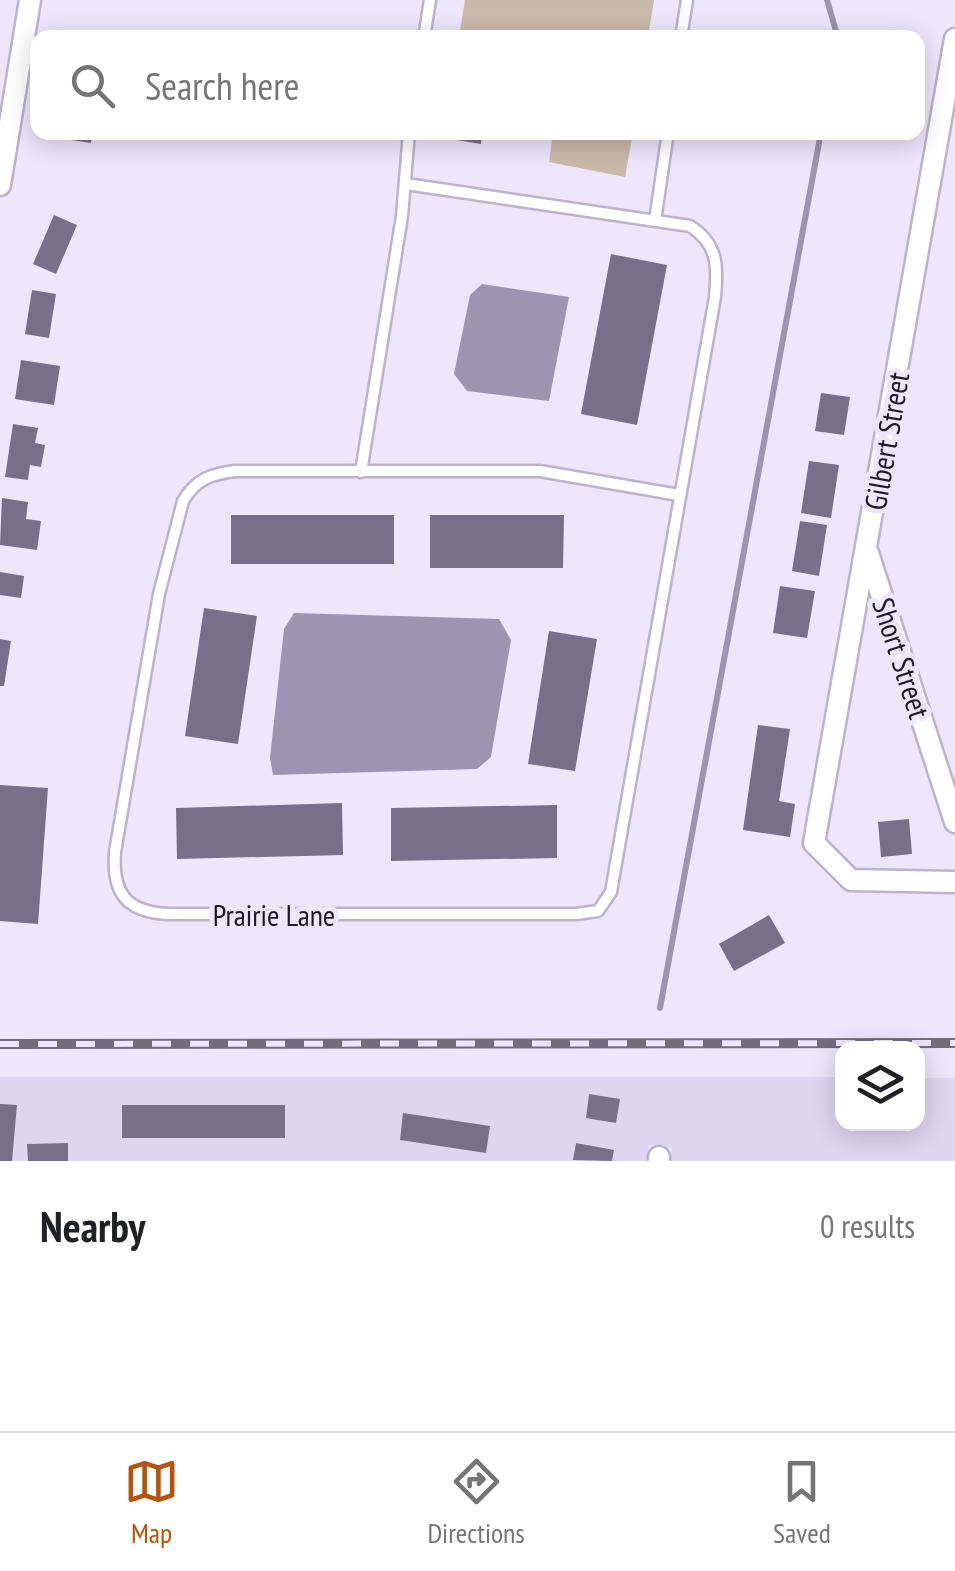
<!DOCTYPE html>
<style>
body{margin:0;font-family:"PT Sans Narrow",sans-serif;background:#f2f2f2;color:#202124}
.controls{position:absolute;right:30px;bottom:30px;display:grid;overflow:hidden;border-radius:20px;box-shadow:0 5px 25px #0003}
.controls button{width:90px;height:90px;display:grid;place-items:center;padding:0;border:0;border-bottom:2px solid #e0e0e0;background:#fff;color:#202124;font:50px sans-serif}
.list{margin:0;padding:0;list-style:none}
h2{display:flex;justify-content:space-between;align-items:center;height:130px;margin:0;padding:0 40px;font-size:42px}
h2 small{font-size:32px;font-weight:400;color:#757577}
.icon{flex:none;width:55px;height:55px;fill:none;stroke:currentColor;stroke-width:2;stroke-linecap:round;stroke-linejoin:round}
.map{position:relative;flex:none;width:955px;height:1161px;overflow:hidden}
.search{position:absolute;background:#fff;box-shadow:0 5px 25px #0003;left:30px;right:30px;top:30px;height:110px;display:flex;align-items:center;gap:25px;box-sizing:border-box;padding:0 35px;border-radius:20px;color:#757577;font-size:38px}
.sheet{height:270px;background:#fff}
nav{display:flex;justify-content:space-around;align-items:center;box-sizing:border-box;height:140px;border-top:2px solid #e0e0e0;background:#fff;font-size:28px;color:#757577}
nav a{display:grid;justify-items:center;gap:5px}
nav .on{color:#b45309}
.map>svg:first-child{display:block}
</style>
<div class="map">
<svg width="955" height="1161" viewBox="0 0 955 1161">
<rect width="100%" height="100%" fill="#ede6fd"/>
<path fill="#ded6f1" d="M0 1077H842V1124H918V1078H955V1161H671L672 1148 649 1145 647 1161H0Z"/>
<path fill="#c9b9a9" d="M465 0H654L648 37H459Z
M553 133H633L625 177 549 162Z"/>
<path fill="#9c94b0" d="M482 284 569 297 549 401 467 391 454 374 470 295Z
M294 613 499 619 511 640 491 757 477 769 273 775 270 758 284 629Z"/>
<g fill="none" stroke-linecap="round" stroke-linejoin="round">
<path stroke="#9c94b0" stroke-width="6" d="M827 0 838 38
M660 1008 821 132"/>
</g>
<path fill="#78708a" d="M65 132H92L91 143 64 139Z
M446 132H482L481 144 445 138Z
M54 215 77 225 56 274 33 264Z
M611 254 667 265 637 425 581 414Z
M32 290 56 294 49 338 25 334Z
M21 360 60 366 54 405 15 399Z
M821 393 850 397 844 435 815 431Z
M13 424 38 428 35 443 45 445 41 467 30 465 28 480 5 477Z
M809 461 839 465 831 518 801 513Z
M2 498 28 502 26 519 41 521 37 550 0 545Z
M231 515H394V564H231Z
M430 515H564L563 568H430Z
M800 521 827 525 819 576 792 571Z
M0 572 24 576 21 598 0 595Z
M780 586 815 591 807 638 773 633Z
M204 608 257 616 238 744 185 736Z
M549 631 597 639 575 771 528 764Z
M0 639 11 641 4 686H0Z
M758 725 790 729 779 801 795 804 790 837 743 830Z
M0 785 48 788 38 924 0 921Z
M342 803 343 855 177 859 176 808Z
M557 805V858L391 861V808Z
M909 819 912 854 881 857 878 822Z
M769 915 785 943 734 971 719 944Z
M589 1094 620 1099 616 1123 586 1118Z
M0 1104 17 1105 12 1161H0Z
M122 1105H285V1138H122Z
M403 1113 490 1126 486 1153 400 1140Z
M68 1143V1161H28L27 1144Z
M576 1143 614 1150 612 1161 573 1160Z"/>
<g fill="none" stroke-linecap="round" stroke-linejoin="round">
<defs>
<path id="lane" d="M424 38 430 0
M681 38 687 0
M406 184 690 226C718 244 718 266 715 297L611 892 598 911 576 914H168C126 912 112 893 115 852L159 594 183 501C196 479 211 474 235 471H540L679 495
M655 221 668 132
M361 472 402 216 409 132"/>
<path id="street" d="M955 39 814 843 851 880 955 882
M0 185 30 0
M868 553 955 822
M659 1161V1157"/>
</defs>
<use href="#lane" stroke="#bbb3ce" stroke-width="15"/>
<use href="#street" stroke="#bbb3ce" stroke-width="25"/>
<use href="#lane" stroke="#fff" stroke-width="10"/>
<use href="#street" stroke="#fff" stroke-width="20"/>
<defs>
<path id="rail" d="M0 1044 955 1043"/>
</defs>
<use href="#rail" stroke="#726d7d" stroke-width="10"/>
<use href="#rail" stroke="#ede6fd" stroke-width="6" stroke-dasharray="19" stroke-linecap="butt"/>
</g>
<g text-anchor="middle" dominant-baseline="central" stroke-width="10" stroke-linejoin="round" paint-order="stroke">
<g font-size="30" fill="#1e1b25" stroke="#ede6fd">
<text transform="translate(886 441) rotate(-80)">Gilbert Street</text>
<text transform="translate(902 658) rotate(72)">Short Street</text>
<text x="274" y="914">Prairie Lane</text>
</g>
</g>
</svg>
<div class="controls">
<button><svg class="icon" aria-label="layers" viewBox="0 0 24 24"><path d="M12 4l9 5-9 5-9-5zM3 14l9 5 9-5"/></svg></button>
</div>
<div class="search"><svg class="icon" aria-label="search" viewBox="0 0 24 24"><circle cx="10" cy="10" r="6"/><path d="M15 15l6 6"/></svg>Search here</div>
</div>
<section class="sheet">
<h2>Nearby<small>0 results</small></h2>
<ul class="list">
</ul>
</section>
<nav>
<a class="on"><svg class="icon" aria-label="map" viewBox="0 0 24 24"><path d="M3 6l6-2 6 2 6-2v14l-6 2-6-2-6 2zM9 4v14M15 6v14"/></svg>Map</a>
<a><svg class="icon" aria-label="directions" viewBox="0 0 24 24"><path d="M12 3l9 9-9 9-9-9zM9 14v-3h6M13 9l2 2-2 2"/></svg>Directions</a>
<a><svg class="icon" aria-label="saved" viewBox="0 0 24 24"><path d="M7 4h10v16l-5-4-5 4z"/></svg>Saved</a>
</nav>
